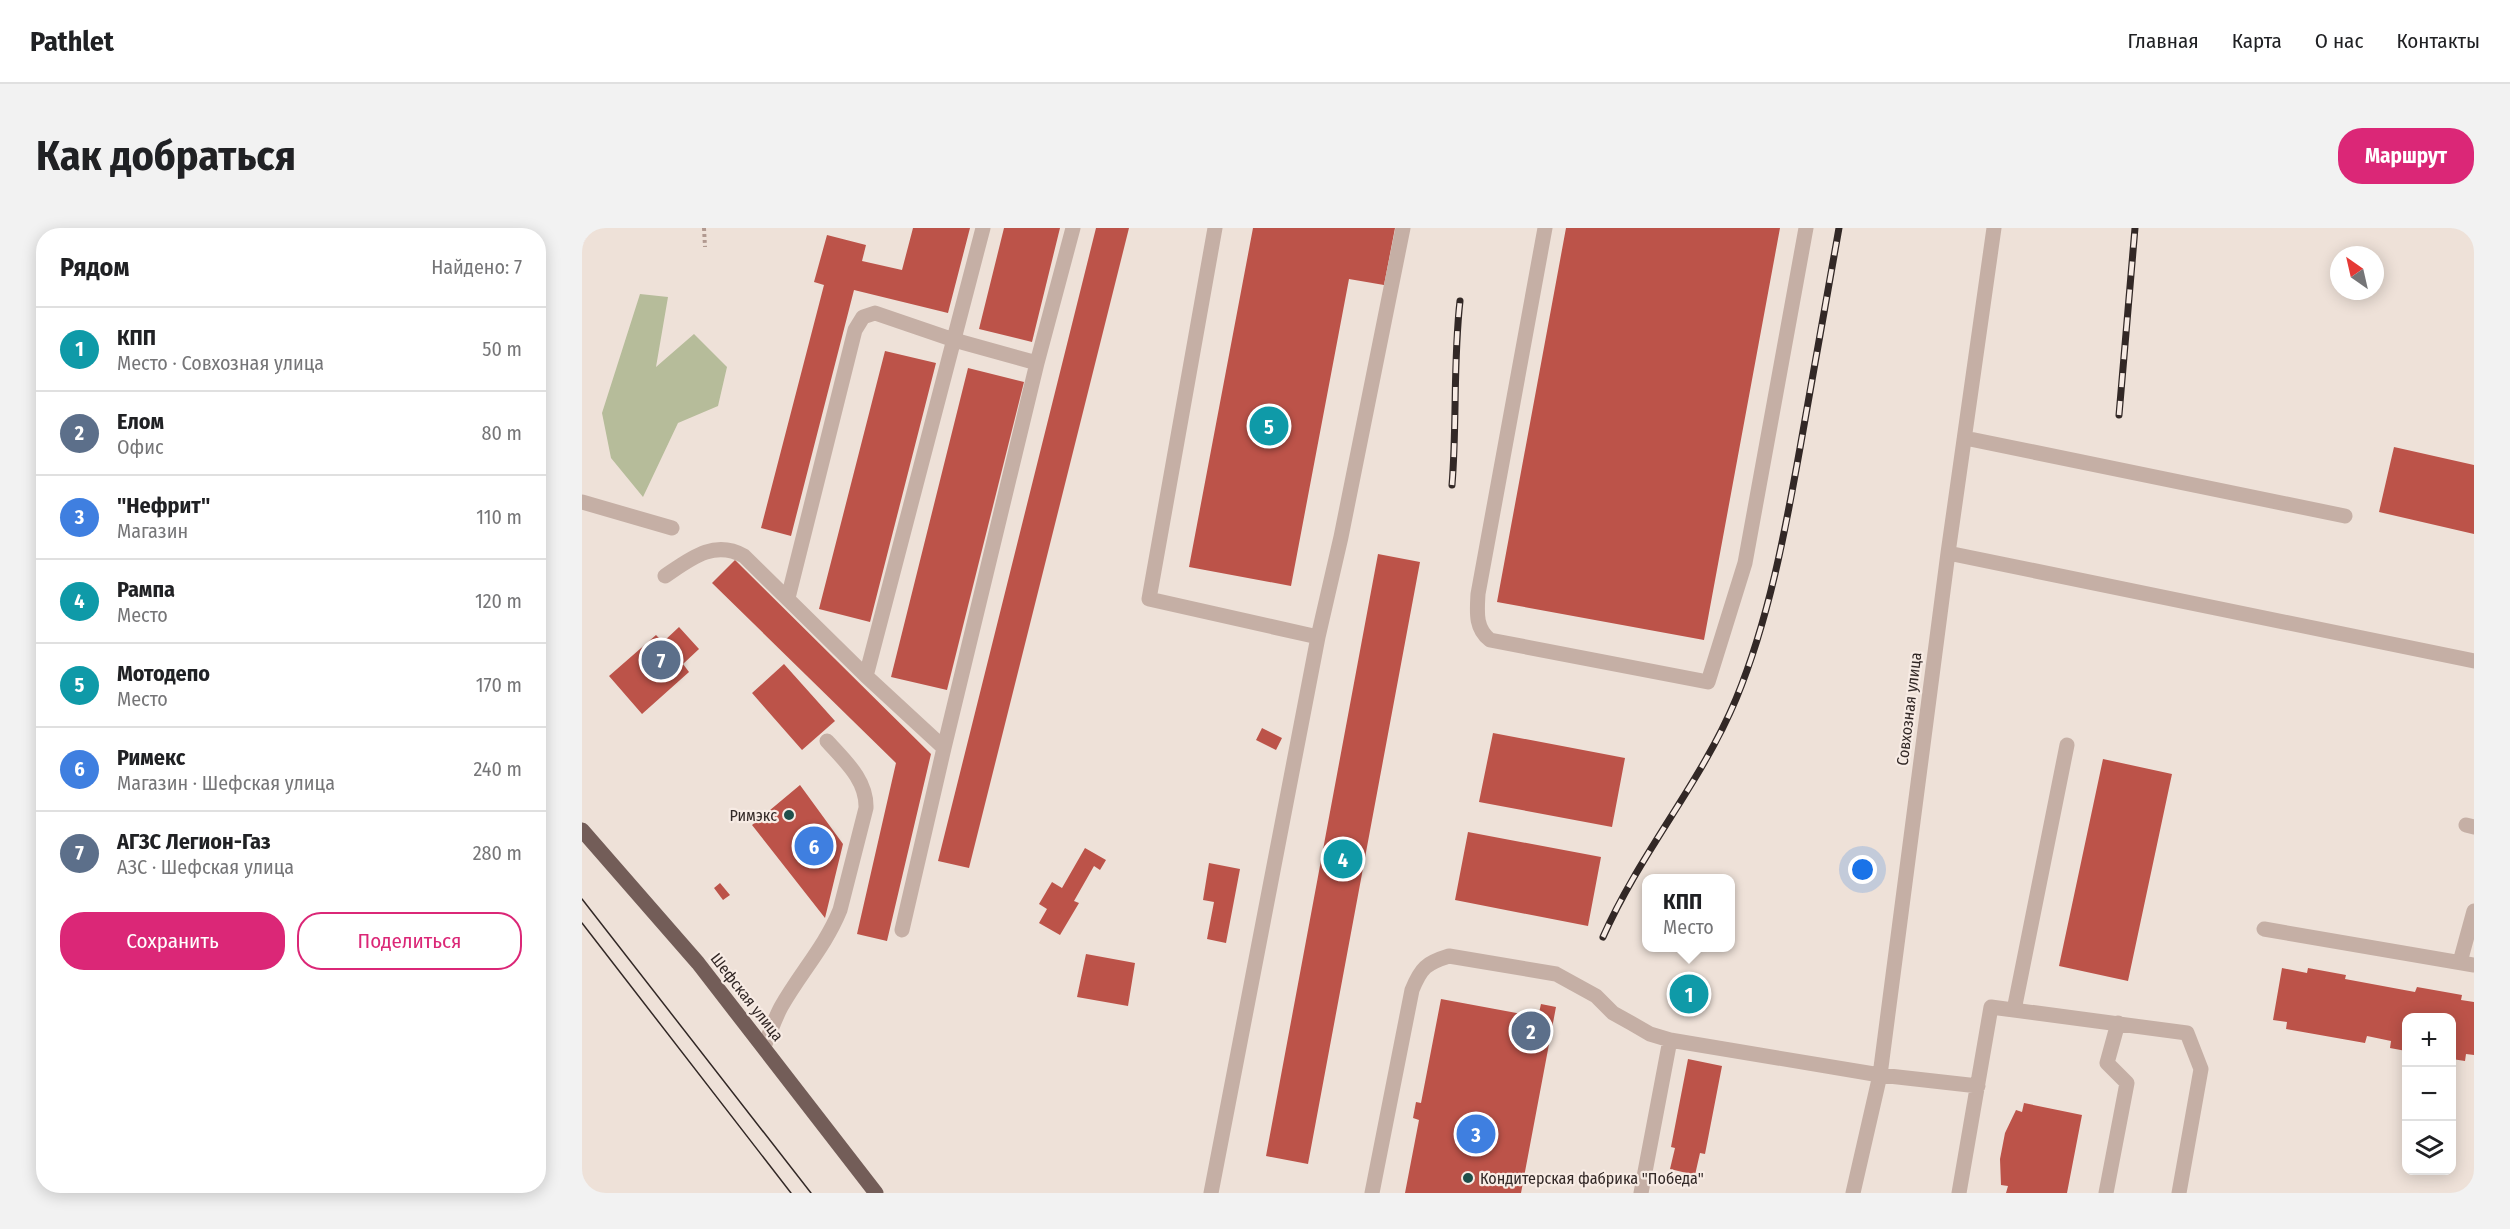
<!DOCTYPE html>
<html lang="ru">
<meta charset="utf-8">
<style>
body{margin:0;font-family:"Fira Sans Condensed",sans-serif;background:#f2f2f2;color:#202124}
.controls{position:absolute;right:18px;bottom:18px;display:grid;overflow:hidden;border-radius:12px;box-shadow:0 3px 15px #0003}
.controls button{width:54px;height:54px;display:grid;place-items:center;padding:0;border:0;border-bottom:2px solid #e0e0e0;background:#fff;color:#202124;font:30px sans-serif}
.compass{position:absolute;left:1748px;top:18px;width:54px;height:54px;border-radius:50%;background:#fff;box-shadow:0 3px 15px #0003;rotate:326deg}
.you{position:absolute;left:1281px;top:642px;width:21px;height:21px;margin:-15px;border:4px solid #fff;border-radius:50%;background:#1a73e8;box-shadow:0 0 0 9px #1a73e833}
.badge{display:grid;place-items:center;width:39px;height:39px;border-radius:50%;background:#db2777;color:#fff;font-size:20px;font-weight:700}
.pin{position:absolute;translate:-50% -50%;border:3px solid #fff;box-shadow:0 2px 6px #0006}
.popup{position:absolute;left:1060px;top:646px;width:93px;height:78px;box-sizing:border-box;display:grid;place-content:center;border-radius:12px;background:#fff;filter:drop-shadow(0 2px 4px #0005);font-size:20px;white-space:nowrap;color:#757577}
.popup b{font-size:22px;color:#202124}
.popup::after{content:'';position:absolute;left:50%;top:100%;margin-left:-12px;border:12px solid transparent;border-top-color:#fff}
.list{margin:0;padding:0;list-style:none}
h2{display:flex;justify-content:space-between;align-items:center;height:78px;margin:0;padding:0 24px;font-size:26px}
h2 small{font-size:20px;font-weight:400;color:#757577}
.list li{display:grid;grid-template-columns:39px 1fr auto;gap:18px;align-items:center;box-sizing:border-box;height:84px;padding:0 24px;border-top:2px solid #e0e0e0}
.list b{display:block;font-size:22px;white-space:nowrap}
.list p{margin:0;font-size:20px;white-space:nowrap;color:#757577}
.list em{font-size:20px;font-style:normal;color:#757577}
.actions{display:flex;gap:12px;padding:18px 24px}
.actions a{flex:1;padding:14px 0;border:2px solid #db2777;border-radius:24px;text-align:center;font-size:21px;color:#db2777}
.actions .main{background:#db2777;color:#fff}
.icon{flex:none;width:33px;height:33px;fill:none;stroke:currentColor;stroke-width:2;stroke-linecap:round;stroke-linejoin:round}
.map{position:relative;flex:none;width:1892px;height:965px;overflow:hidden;border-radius:24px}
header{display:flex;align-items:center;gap:36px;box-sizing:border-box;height:84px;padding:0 30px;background:#fff;border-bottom:2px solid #e0e0e0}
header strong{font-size:28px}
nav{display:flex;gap:33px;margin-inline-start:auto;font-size:21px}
.intro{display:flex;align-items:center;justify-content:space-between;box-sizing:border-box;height:144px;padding:0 36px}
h1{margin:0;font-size:42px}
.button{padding:15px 27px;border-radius:24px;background:#db2777;color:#fff;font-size:21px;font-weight:700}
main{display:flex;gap:36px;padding:0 36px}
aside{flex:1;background:#fff;border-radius:24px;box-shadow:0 3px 15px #0003}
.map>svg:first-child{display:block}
</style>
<header>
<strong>Pathlet</strong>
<nav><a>Главная</a><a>Карта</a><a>О нас</a><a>Контакты</a></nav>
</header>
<div class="intro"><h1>Как добраться</h1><a class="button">Маршрут</a></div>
<main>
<aside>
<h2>Рядом<small>Найдено: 7</small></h2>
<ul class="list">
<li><span class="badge" style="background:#0f9aa8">1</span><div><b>КПП</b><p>Место · Совхозная улица</p></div><em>50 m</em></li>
<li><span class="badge" style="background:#5c6f8a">2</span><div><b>Елом</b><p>Офис</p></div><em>80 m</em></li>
<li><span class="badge" style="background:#3f7fe0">3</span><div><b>&quot;Нефрит&quot;</b><p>Магазин</p></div><em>110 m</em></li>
<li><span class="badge" style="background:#0f9aa8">4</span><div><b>Рампа</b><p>Место</p></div><em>120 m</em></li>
<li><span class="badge" style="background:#0f9aa8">5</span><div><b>Мотодепо</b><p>Место</p></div><em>170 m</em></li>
<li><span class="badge" style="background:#3f7fe0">6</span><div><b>Римекс</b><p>Магазин · Шефская улица</p></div><em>240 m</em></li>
<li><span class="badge" style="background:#5c6f8a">7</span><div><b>АГЗС Легион-Газ</b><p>АЗС · Шефская улица</p></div><em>280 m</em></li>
</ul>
<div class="actions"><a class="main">Сохранить</a><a>Поделиться</a></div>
</aside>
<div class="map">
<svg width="1892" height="965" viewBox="0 0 1892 965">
<rect width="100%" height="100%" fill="#eee1d8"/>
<path fill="#b6bc9a" d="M58 66 86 69 74 139 112 106 145 139 136 178 96 195 61 269 29 230 20 185Z"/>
<path fill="#bc5349" d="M0 0H9L0 17Z
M331 0H388L366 85 272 62 209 308 179 300 242 57 232 54 245 7 284 17 280 33 320 42Z
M422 0H478L450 114 397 101Z
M514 0H547L387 640 356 633Z
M671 0H813L802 57 767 51 709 358 607 339Z
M984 0H1198L1122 412 915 374Z
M303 123 354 135 288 394 237 381Z
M386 140 442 154 365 462 309 449Z
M1812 219 1892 237V306L1797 284Z
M796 326 838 334 726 936 684 928Z
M153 332 349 526 305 713 275 706 314 535 130 355Z
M97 399 117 421 101 436 107 444 60 486 27 448 74 407 81 414Z
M202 436 253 493 220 522 170 465Z
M680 500 700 510 694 522 674 512Z
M911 505 1043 530 1030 599 897 574Z
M1521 531 1590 546 1546 753 1477 738Z
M218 557 261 616 243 690 170 597Z
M886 604 1019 629 1006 698 873 672Z
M503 620 524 632 518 642 512 638 492 673 497 675 478 707 457 695 465 681 457 676 470 654 480 660Z
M627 635 658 641 644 715 625 711 632 674 621 672Z
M138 655 148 667 141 672 132 660Z
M504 726 553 735 546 778 495 769Z
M1700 740 1725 745 1726 740 1764 747 1763 751 1833 764 1835 759 1880 767 1879 772 1892 774V827L1884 826 1883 833 1870 831V790H1824V823L1808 820 1809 813 1785 808 1783 815 1704 801 1705 794 1691 792Z
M1095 748 1126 755 1120 783 1088 777Z
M859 771 956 789 959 776 974 779 939 965H823L837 892 831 890 834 874 839 875Z
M1106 831 1140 838 1123 926 1118 925 1113 947 1088 941 1093 920 1089 919Z
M1442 875 1500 887 1485 965H1424L1426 958 1419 957 1418 931 1423 905 1434 882 1440 884Z"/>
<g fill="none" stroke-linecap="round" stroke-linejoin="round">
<path stroke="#b19990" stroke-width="4" stroke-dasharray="3 3" stroke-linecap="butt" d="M122 0 123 19"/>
<path stroke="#c5afa5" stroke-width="15" d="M963 0 896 366C895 384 893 400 908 412L1126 454 1163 335 1224 0
M1383 210 1763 288
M0 274 90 300
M1366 325 1892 433
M83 348C108 331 132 311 162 328L284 448 362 520 320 702
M206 370 273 102 281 89 293 85 372 112 455 135
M736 409 759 309 821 0
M284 448 401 0
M362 520 455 135 491 0
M1884 597 1892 599
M1682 701 1892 737
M1878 734 1892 683
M1432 782 1485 517
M1088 812 1298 847 1396 858
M182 818C188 806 192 792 199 779 218 745 243 719 258 682L284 580C285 552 263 533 245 513
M629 965 736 409 567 371 633 0
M790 965 830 762C839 740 844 735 867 728L974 746 1014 768 1031 785 1049 795 1068 806 1088 812 1059 965
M1271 965 1298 847 1366 325 1412 0
M1377 965 1409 779 1605 805 1619 841 1597 965
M1524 965 1545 855 1525 835 1536 795"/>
<path stroke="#735d58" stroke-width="15" d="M0 602 116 735 294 965"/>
<path stroke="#322826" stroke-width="1.5" d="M0 671 229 965
M0 695 209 965"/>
<defs>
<path id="rail" d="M1537 187 1553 0
M870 257C875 196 871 134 878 73
M1021 709C1058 625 1119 555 1154 471 1187 391 1203 304 1218 220 1231 146 1244 73 1257 0"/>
</defs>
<use href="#rail" stroke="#322826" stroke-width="7"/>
<use href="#rail" stroke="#f7ebe4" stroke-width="4.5" stroke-dasharray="14" stroke-linecap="butt"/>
</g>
<g fill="#1f504b" stroke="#f7ebe4" stroke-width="2">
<circle cx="207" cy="587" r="6"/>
<circle cx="886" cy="950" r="6"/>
</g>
<g text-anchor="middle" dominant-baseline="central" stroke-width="4.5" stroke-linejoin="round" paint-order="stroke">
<g font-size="16" fill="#322826" stroke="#f7ebe4">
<text transform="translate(1327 481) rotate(-83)">Совхозная улица</text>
<text transform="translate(165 769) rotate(52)">Шефская улица</text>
</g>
<g font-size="16" fill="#322826" stroke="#f7ebe4" text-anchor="end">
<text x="195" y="587">Римэкс</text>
<text x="898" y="950" text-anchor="start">Кондитерская фабрика "Победа"</text>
</g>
</g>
</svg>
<div class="controls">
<button>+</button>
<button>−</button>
<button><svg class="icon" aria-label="layers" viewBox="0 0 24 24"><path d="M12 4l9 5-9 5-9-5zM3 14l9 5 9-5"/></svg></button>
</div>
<svg class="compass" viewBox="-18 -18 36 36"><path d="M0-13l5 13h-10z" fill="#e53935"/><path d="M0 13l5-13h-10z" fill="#757577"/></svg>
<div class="you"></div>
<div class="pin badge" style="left:1107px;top:766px;background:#0f9aa8">1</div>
<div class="popup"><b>КПП</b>Место</div>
<div class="pin badge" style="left:949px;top:803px;background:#5c6f8a">2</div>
<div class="pin badge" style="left:894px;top:906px;background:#3f7fe0">3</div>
<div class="pin badge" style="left:761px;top:631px;background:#0f9aa8">4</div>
<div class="pin badge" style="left:687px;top:198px;background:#0f9aa8">5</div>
<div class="pin badge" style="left:232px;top:618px;background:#3f7fe0">6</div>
<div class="pin badge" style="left:79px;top:432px;background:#5c6f8a">7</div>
</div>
</main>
